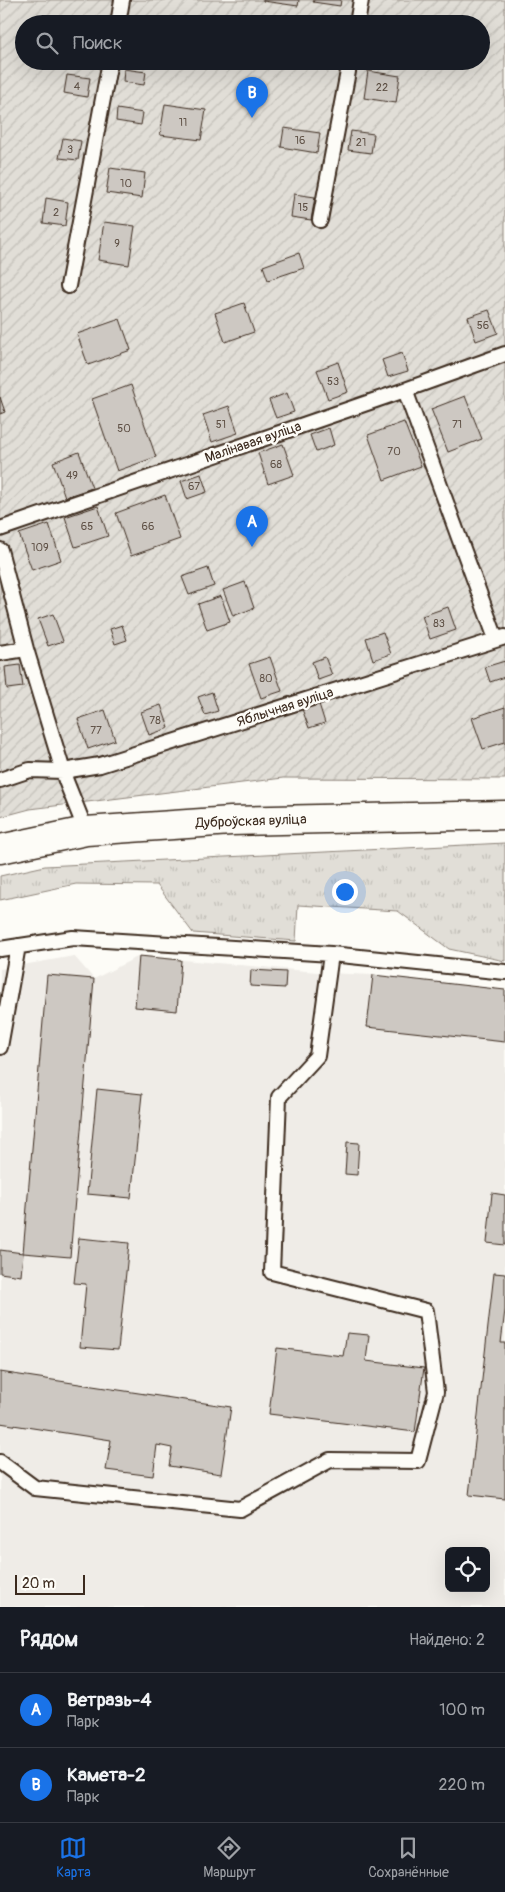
<!DOCTYPE html>
<html lang="ru">
<meta charset="utf-8">
<style>
body{margin:0;font-family:Pangolin,sans-serif;background:#242831;color:#f1f3f6}
.controls{position:absolute;right:15px;bottom:15px;display:grid;overflow:hidden;border-radius:8px;box-shadow:0 5px 20px #0002}
.controls button{width:45px;height:45px;display:grid;place-items:center;padding:0;border:0;border-bottom:1px solid #363941;background:#171b24;color:#f1f3f6;font:25px sans-serif}
.scale{position:absolute;left:15px;bottom:12px;width:70px;box-sizing:border-box;padding-left:5px;border:2px solid #3b2a1e;border-top:0;font-size:14px;line-height:18px;white-space:nowrap;color:#3b2a1e;-webkit-text-stroke:4px #fdfcf7;paint-order:stroke}
.you{position:absolute;left:344px;top:891px;width:18px;height:18px;margin:-12px;border:4px solid #fff;border-radius:50%;background:#1a73e8;box-shadow:0 0 0 8px #1a73e833}
.badge{display:grid;place-items:center;width:32px;height:32px;border-radius:50%;background:#1a73e8;color:#fff;font-size:16px;font-weight:700}
.pin{position:absolute;translate:-50% -41px;filter:drop-shadow(0 1px 2px #0008)}
.pin::after{content:'';position:absolute;top:26px;width:18px;height:15px;background:inherit;clip-path:polygon(0 0,100% 0,50% 100%)}
.list{margin:0;padding:0;list-style:none}
h2{display:flex;justify-content:space-between;align-items:center;height:65px;margin:0;padding:0 20px;font-size:21px}
h2 small{font-size:16px;font-weight:400;color:#9ea1a6}
.list li{display:grid;grid-template-columns:32px 1fr auto;gap:15px;align-items:center;box-sizing:border-box;height:75px;padding:0 20px;border-top:1px solid #363941}
.list b{display:block;font-size:19px;white-space:nowrap}
.list p{margin:0;font-size:16px;white-space:nowrap;color:#9ea1a6}
.list em{font-size:16px;font-style:normal;color:#9ea1a6}
.icon{flex:none;width:28px;height:28px;fill:none;stroke:currentColor;stroke-width:2;stroke-linecap:round;stroke-linejoin:round}
.map{position:relative;flex:none;width:505px;height:1607px;overflow:hidden}
.search{position:absolute;background:#171b24;box-shadow:0 5px 20px #0002;left:15px;right:15px;top:15px;height:55px;display:flex;align-items:center;gap:12px;box-sizing:border-box;padding:0 18px;border-radius:28px;color:#9ea1a6;font-size:19px}
.sheet{height:215px;background:#171b24}
nav{display:flex;justify-content:space-around;align-items:center;box-sizing:border-box;height:70px;border-top:1px solid #363941;background:#171b24;font-size:14px;color:#9ea1a6}
nav a{display:grid;justify-items:center;gap:2px}
nav .on{color:#1a73e8}
.map>svg:first-child{display:block}
</style>
<div class="map">
<svg width="505" height="1607" viewBox="0 0 505 1607">
<defs>
<pattern id="grass-tufts" width="24" height="20" patternUnits="userSpaceOnUse" patternTransform="scale(1.25)"><rect width="24" height="20" fill="#e1ded7"/><path d="M3 7l-1-3M5 7V3M7 7l1-3M15 17l-1-3M17 17v-4M19 17l1-3" fill="none" stroke="#c2bfb8"/></pattern>
<pattern id="garden-furrows" width="10" height="10" patternUnits="userSpaceOnUse" patternTransform="scale(1.25)"><rect width="10" height="10" fill="#e1ded7"/><path d="M-1 1l2-2M0 10L10 0M9 11l2-2" fill="none" stroke="#c2bfb8"/></pattern>
</defs>
<rect width="100%" height="100%" fill="#fdfcf7"/>
<filter id="ink" filterUnits="userSpaceOnUse"><feTurbulence type="fractalNoise" baseFrequency=".02" numOctaves="2"/><feDisplacementMap in="SourceGraphic" scale="10" xChannelSelector="R" yChannelSelector="G"/><feConvolveMatrix kernelMatrix="1 2 1 2 8 2 1 2 1" color-interpolation-filters="sRGB"/></filter>
<g filter="url(#ink)">
<path fill="#efece7" fill-rule="evenodd" d="M74 956 94 979 139 956 328 973 373 975 505 990V1607H0V969ZM449 1551H486V1588H449Z"/>
<path fill="url(#grass-tufts)" stroke="#8e847a" d="M505 843V961L449 949 398 911 298 905 296 941 193 933 157 885 76 884 0 900V876L45 866Z"/>
<path fill="url(#garden-furrows)" stroke="#8e847a" fill-rule="evenodd" d="M0 0H505V779L283 778 30 809 0 817ZM24 24H481V61H24Z"/>
<path fill="#cdc8c2" stroke="#3b2a1e" d="M263 0H299L298 6 263 1Z
M314 0H341L340 6 313 2Z
M44 16 67 19 66 24H43Z
M309 61H335L334 66Z
M124 69 146 72 144 85 123 82Z
M368 71 400 76 396 103 364 98Z
M67 75 90 78 87 97 64 93Z
M165 104 206 110 201 140 160 135Z
M117 109 143 113 141 125 116 121Z
M284 128 320 133 317 153 281 147Z
M351 131 374 134 371 153 348 150Z
M63 138 81 141 78 160 59 158Z
M110 168 145 173 142 198 106 193Z
M294 194 315 197 311 220 291 217Z
M46 198 68 202 65 226 43 223Z
M104 222 135 226 129 265 98 260Z
M299 253 304 268 268 280 263 266Z
M244 303 254 332 225 342 215 313Z
M489 310 498 333 476 341 468 317Z
M120 319 131 350 88 365 77 334Z
M402 353 408 371 388 377 382 360Z
M338 362 348 392 328 399 317 370Z
M131 385 156 457 117 471 92 399Z
M287 393 294 412 276 418 269 400Z
M465 396 482 439 448 452 431 409Z
M0 397 5 412 0 414Z
M229 406 238 433 212 442 203 415Z
M404 422 421 466 384 480 368 435Z
M329 428 334 445 316 452 310 435Z
M283 444 294 475 268 484 258 453Z
M79 452 92 488 65 497 53 462Z
M201 474 207 492 187 499 181 481Z
M165 495 180 539 131 556 116 513Z
M98 506 108 536 75 547 65 517Z
M49 524 61 560 32 570 19 534Z
M208 568 214 586 189 595 182 577Z
M245 582 254 608 233 616 223 590Z
M221 596 230 622 207 630 198 604Z
M448 607 456 630 430 639 422 616Z
M53 614 63 641 48 646 38 619Z
M122 625 127 640 115 644 110 629Z
M383 632 391 654 373 660 366 638Z
M270 657 282 691 261 698 249 664Z
M325 657 332 675 318 680 312 662Z
M505 661V677L490 682 485 667Z
M20 665 23 687 7 689 5 667Z
M212 692 218 711 205 715 198 697Z
M319 704 325 723 309 728 302 709Z
M161 705 169 728 149 735 141 712Z
M505 707V742L483 749 472 718Z
M105 710 115 740 88 749 78 719Z
M139 956 181 960 177 1011 135 1007Z
M251 970 286 972 285 988 250 986Z
M47 975 94 979 70 1257 23 1253Z
M373 975 505 990V1042L367 1027Z
M97 1089 142 1094 131 1198 87 1194Z
M347 1142 359 1143 357 1175 345 1174Z
M492 1193 505 1195V1245L487 1243Z
M79 1238 129 1243 118 1350 80 1347 86 1284 74 1283Z
M0 1250 23 1253 21 1276 0 1273Z
M494 1273 505 1274V1310L501 1343H505V1499L469 1495Z
M347 1333 369 1335 366 1361 424 1368 415 1432 269 1414 277 1348 343 1356Z
M0 1372 231 1407 221 1474 169 1466 172 1448 157 1445 153 1476 106 1470 111 1440 0 1423Z"/>
<g fill="none" stroke-linecap="round" stroke-linejoin="round">
<defs>
<path id="lane" d="M118 24 122 0
M357 24 361 0
M320 220 350 61
M68 286 110 61
M405 390 496 639
M0 529 405 390 505 354
M0 550 26 649 66 781 86 831
M0 653 26 649
M0 780 30 770 63 771 100 765 505 637
M0 949 73 938 331 954 505 972
M0 1047 18 946
M0 1462 35 1488 240 1509 330 1460 418 1461 436 1392 426 1311 272 1272 279 1097 317 1056 331 954"/>
<path id="secondary" d="M0 849 86 831 231 821 505 815"/>
</defs>
<use href="#lane" stroke="#3b2a1e" stroke-width="18"/>
<use href="#secondary" stroke="#3b2a1e" stroke-width="31"/>
<use href="#lane" stroke="#fdfcf7" stroke-width="14"/>
<use href="#secondary" stroke="#fdfcf7" stroke-width="28"/>
</g>
</g>
<g text-anchor="middle" dominant-baseline="central" stroke-width="5" stroke-linejoin="round" paint-order="stroke">
<g font-size="11" fill="#605247">
<text x="77" y="86">4</text>
<text x="382" y="87">22</text>
<text x="183" y="122">11</text>
<text x="300" y="140">16</text>
<text x="361" y="142">21</text>
<text x="70" y="149">3</text>
<text x="126" y="183">10</text>
<text x="303" y="207">15</text>
<text x="56" y="212">2</text>
<text x="117" y="243">9</text>
<text x="483" y="325">56</text>
<text x="333" y="381">53</text>
<text x="221" y="424">51</text>
<text x="457" y="424">71</text>
<text x="124" y="428">50</text>
<text x="394" y="451">70</text>
<text x="276" y="464">68</text>
<text x="72" y="475">49</text>
<text x="194" y="486">67</text>
<text x="87" y="526">65</text>
<text x="148" y="526">66</text>
<text x="40" y="547">109</text>
<text x="439" y="623">83</text>
<text x="266" y="678">80</text>
<text x="155" y="720">78</text>
<text x="96" y="730">77</text>
</g>
<g font-size="14" fill="#3b2a1e" stroke="#fdfcf7">
<text transform="translate(253 442) rotate(-19)">Малінавая вуліца</text>
<text transform="translate(285 707) rotate(-18)">Яблычная вуліца</text>
<text transform="translate(251 821) rotate(-2)">Дуброўская вуліца</text>
</g>
</g>
</svg>
<div class="controls">
<button><svg class="icon" aria-label="locate" viewBox="0 0 24 24"><circle cx="12" cy="12" r="6"/><path d="M12 2v4M12 18v4M2 12h4M18 12h4"/></svg></button>
</div>
<div class="scale">20 m</div>
<div class="you"></div>
<div class="pin badge" style="left:252px;top:547px">A</div>
<div class="pin badge" style="left:252px;top:118px">B</div>
<div class="search"><svg class="icon" aria-label="search" viewBox="0 0 24 24"><circle cx="10" cy="10" r="6"/><path d="M15 15l6 6"/></svg>Поиск</div>
</div>
<section class="sheet">
<h2>Рядом<small>Найдено: 2</small></h2>
<ul class="list">
<li><span class="badge">A</span><div><b>Ветразь-4</b><p>Парк</p></div><em>100 m</em></li>
<li><span class="badge">B</span><div><b>Камета-2</b><p>Парк</p></div><em>220 m</em></li>
</ul>
</section>
<nav>
<a class="on"><svg class="icon" aria-label="map" viewBox="0 0 24 24"><path d="M3 6l6-2 6 2 6-2v14l-6 2-6-2-6 2zM9 4v14M15 6v14"/></svg>Карта</a>
<a><svg class="icon" aria-label="directions" viewBox="0 0 24 24"><path d="M12 3l9 9-9 9-9-9zM9 14v-3h6M13 9l2 2-2 2"/></svg>Маршрут</a>
<a><svg class="icon" aria-label="saved" viewBox="0 0 24 24"><path d="M7 4h10v16l-5-4-5 4z"/></svg>Сохранённые</a>
</nav>
